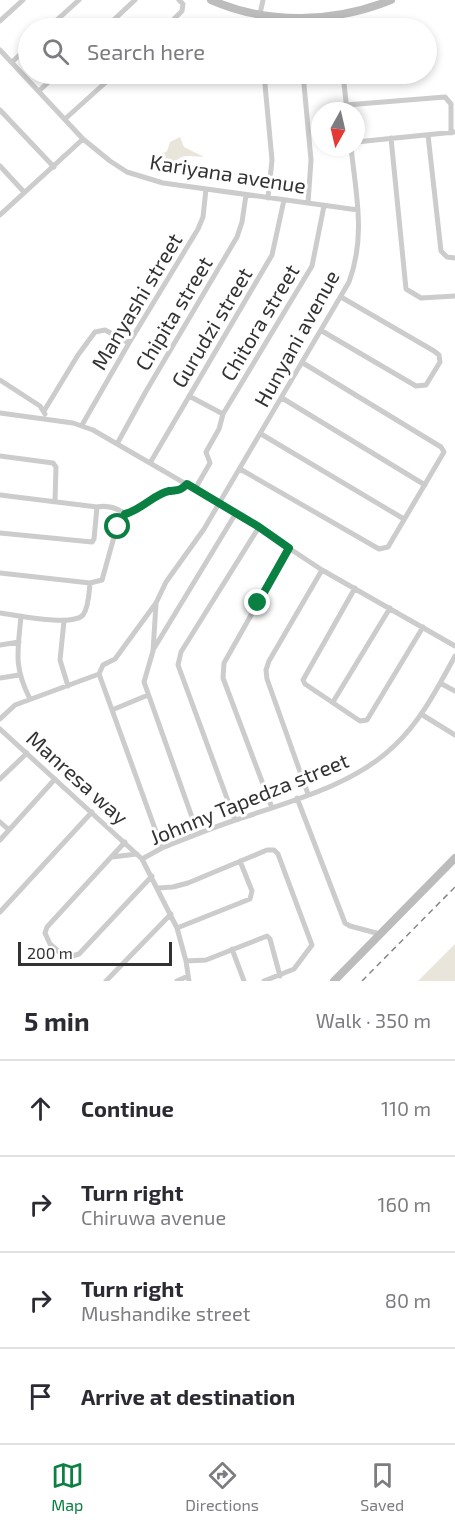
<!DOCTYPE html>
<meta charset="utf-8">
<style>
body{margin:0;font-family:"Exo 2",sans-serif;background:#f2f2f3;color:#2b2b33}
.compass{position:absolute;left:311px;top:102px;width:54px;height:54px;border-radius:50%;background:#fff;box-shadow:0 3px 9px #0003;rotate:188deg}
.scale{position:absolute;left:18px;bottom:15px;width:154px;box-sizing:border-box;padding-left:6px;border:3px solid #323232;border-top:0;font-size:16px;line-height:21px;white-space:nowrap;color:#323232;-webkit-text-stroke:4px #fff;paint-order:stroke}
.stop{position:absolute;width:18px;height:18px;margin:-14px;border:4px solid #0b8043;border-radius:50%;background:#fff}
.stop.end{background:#0b8043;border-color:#fff;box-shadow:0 2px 6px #0008}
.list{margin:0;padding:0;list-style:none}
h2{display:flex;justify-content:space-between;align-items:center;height:78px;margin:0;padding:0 24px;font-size:26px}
h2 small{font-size:20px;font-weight:400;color:#7c7c81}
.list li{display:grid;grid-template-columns:39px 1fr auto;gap:18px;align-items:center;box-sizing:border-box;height:96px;padding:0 24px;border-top:2px solid #e1e1e2}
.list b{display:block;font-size:22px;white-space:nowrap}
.list p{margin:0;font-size:20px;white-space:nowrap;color:#7c7c81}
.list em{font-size:20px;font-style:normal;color:#7c7c81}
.icon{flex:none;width:33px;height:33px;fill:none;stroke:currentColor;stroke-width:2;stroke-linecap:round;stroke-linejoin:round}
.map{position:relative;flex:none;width:455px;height:981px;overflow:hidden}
.search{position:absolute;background:#fff;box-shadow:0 3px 9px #0003;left:18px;right:18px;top:18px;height:66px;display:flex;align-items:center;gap:15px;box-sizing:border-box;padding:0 21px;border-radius:33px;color:#7c7c81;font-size:22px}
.sheet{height:462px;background:#fff}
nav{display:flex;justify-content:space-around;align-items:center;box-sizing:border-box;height:84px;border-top:2px solid #e1e1e2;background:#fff;font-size:16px;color:#7c7c81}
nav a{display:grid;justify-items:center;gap:3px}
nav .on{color:#0b8043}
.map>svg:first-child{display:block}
</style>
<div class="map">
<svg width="455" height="981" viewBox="0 0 455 981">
<rect width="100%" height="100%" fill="#fff"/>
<path fill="#e9e5da" d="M180 137 184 147 204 157C197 157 188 155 182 157 173 161 173 167 163 162L164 153 167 151 170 142Z
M455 944V981H418Z"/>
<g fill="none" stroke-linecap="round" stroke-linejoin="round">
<path stroke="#ccc" stroke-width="5" d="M260 14 263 0
M338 15 339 28
M0 21 23 0
M48 28 79 0
M105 28 135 0
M165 28 182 11 183 4 179 0
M0 50 83 139 110 161 127 172 163 183 358 210
M12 62 28 47
M264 74 272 160 268 198
M303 74 311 160 308 203
M343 74 347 111
M39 91 57 74
M346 105 445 97 451 104V133
M0 110 54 167
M65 119 115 74
M428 135 441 251 447 257 455 258
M391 138 406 289 421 298 455 296
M356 142 455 132
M0 166 24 192
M0 215 83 139
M322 331 416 386 426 385 440 362 439 355 434 351 341 297
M0 380 40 406 45 414
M189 396 223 414 312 266 324 206
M282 398 425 485
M44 411 78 355 95 332 105 330 129 343
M0 413 73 423 93 430 236 513 322 570 455 646
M82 425 129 343 198 229 203 217 206 189
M261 434 404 519
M117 444 145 393 237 237 242 222 246 195
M0 456 53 463 56 467 55 501
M150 463 272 255 284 200
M240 469 379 549 388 547 444 452 441 447 303 363
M195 489 210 463 206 452 219 429 223 414
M0 495 97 507C108 505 116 507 125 514L114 537 102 580 90 583 0 573
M125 514C141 510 156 493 169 491 178 490 180 491 187 484
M0 533 92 542 94 539 97 507
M355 588 303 680 305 684 360 721 367 720 423 627
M156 604 153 651 144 682 198 834
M0 613C17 615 72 627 83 615 89 607 89 592 90 583
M21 616C18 651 13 666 30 699
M64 621 60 660 68 686
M0 645 19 642
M153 650 236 513
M99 674 103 665 115 659 156 603 166 582 204 529 349 282C366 236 356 195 351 147
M0 678 19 675
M440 683 455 691
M333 702 390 608
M112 710 148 695
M421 714 455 735
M0 719 15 705 99 674 162 848
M0 729 142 859 177 928 186 961 189 981
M0 779 27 753
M308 794 267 679 266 670 269 661 322 570
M297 798 345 923 350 926 380 934
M272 808 223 678 224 663 289 548
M235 820 178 665 181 652 259 527
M0 822 9 830
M0 840 55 779
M125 842 47 927 45 933 50 944 66 958 79 954 152 876
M112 857 137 854
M142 859 162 848C187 838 213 827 239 819 291 801 354 785 394 746 421 721 438 687 455 656
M158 888 173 887 188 883 267 850H274L278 854 312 945 294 969 264 981
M0 912 92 812
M177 928 250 899 252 891 240 861
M232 949 244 981
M186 961 206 960 267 936 270 939 280 976
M106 981 171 914
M177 981 188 976"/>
<path stroke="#bcbcbc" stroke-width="8" d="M211 0C268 25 334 23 391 0
M334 981 455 858"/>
<path stroke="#878787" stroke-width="1.5" stroke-dasharray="6 4.5" stroke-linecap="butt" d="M362 981 455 887"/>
</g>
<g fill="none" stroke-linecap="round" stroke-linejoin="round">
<path stroke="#0b8043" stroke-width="8" d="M118 527 125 514C141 510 156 493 169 491 178 490 180 491 187 484L259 527 289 548 258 603"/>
</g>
<g text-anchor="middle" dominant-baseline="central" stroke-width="6" stroke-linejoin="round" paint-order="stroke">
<g font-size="21" fill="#323232" stroke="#fff">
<text transform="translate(228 173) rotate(9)">Kariyana avenue</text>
<text transform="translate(136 301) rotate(-59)">Manyashi street</text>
<text transform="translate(173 313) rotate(-59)">Chipita street</text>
<text transform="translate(259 322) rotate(-59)">Chitora street</text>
<text transform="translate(211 327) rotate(-59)">Gurudzi street</text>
<text transform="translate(296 338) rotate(-61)">Hunyani avenue</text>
<text transform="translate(78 777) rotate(42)">Manresa way</text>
<text transform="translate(249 798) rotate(-22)">Johnny Tapedza street</text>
</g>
</g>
</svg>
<svg class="compass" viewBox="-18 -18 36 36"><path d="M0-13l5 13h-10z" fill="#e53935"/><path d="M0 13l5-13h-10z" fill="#7c7c81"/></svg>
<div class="scale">200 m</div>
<div class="stop" style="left:118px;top:527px"></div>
<div class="stop end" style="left:258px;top:603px"></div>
<div class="search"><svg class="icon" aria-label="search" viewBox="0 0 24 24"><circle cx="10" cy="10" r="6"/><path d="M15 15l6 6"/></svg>Search here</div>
</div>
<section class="sheet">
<h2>5 min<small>Walk · 350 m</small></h2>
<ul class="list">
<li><svg class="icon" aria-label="ahead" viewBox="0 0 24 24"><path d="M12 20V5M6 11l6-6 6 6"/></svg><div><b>Continue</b></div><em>110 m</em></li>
<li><svg class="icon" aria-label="right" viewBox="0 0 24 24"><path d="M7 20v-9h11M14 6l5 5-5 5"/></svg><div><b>Turn right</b><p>Chiruwa avenue</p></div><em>160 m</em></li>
<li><svg class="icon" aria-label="right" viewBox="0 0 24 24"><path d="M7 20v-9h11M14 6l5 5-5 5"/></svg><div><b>Turn right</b><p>Mushandike street</p></div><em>80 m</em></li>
<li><svg class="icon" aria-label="arrive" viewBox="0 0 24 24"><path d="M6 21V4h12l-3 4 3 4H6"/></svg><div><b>Arrive at destination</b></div></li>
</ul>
</section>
<nav>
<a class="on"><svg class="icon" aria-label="map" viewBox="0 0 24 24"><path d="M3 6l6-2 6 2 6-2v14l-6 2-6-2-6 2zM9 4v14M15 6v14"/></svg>Map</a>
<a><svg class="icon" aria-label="directions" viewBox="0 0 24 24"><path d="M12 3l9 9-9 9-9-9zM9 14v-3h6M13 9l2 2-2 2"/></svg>Directions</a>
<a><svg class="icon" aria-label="saved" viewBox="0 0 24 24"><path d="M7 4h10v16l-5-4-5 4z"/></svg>Saved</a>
</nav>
